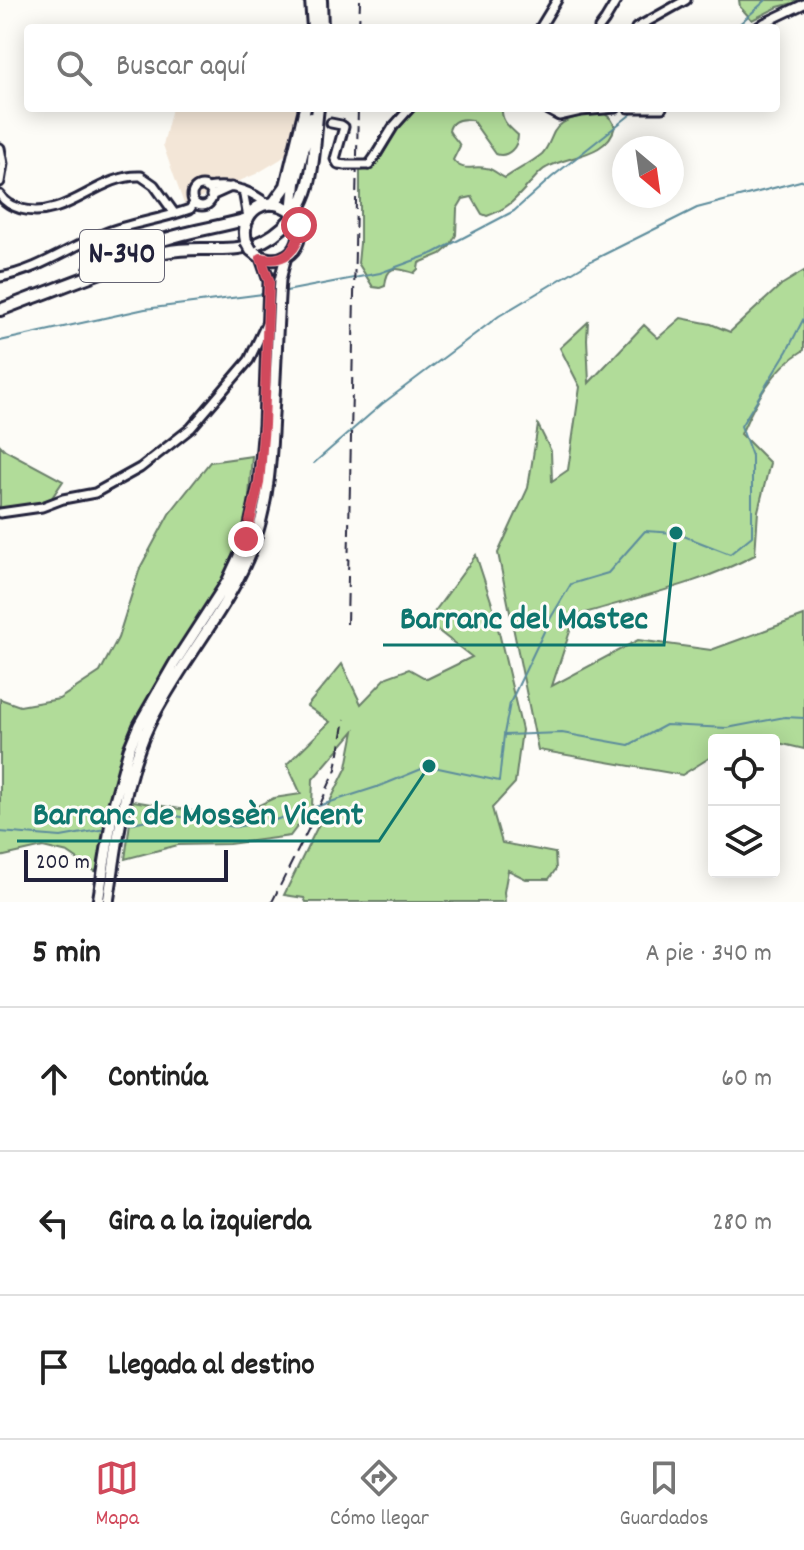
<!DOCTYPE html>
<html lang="es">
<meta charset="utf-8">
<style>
body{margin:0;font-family:Dekko,sans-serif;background:#f2f2f2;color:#222}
.controls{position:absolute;right:24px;bottom:24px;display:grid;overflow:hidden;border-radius:8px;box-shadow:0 4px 20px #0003}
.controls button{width:72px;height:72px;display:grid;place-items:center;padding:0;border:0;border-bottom:2px solid #e0e0e0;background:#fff;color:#222;font:40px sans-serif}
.compass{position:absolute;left:612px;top:136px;width:72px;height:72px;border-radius:50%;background:#fff;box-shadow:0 4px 20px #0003;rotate:151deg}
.scale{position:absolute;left:24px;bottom:20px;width:204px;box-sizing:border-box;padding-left:8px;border:4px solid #22223b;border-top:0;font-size:22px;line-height:28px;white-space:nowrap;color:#22223b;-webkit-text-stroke:6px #fdfcf7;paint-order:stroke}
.stop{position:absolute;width:24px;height:24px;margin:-18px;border:6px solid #d1495b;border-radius:50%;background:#fff}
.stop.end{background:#d1495b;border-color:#fff;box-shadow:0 2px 8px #0008}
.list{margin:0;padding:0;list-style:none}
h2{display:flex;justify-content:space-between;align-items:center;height:104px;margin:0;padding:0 32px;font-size:34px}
h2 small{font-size:26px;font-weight:400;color:#767676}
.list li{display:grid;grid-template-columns:52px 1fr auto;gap:24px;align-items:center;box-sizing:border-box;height:144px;padding:0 32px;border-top:2px solid #e0e0e0}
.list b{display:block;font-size:30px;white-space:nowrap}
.list em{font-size:26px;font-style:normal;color:#767676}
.icon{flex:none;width:44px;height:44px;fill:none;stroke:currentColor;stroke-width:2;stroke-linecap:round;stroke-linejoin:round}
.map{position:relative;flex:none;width:804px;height:902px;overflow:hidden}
.search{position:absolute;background:#fff;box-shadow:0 4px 20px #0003;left:24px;right:24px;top:24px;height:88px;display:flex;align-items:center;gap:20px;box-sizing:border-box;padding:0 28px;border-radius:8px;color:#767676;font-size:30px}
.sheet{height:536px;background:#fff}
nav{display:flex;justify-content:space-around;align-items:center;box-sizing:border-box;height:112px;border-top:2px solid #e0e0e0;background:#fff;font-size:22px;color:#767676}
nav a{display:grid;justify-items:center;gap:4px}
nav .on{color:#d1495b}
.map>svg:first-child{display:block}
</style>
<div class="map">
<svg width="804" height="902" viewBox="0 0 804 902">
<rect width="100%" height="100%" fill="#fdfcf7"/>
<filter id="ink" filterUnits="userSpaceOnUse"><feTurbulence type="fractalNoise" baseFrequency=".0125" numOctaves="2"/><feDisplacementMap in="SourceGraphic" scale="16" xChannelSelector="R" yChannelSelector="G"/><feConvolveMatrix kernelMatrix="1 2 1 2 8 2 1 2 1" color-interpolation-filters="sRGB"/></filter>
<g filter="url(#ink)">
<path fill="#f3e6d7" d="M172 108H297L288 152 281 159 256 174 184 204 163 145Z"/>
<path fill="#b1dc99" stroke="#6a7f6a" stroke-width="2" d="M739 0H798L797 2 778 7 752 20 740 7Z
M416 108H502C501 121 508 126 518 135 518 147 508 158 496 154L472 120C462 118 452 119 449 130 451 136 457 139 460 146L453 160C463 173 473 165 486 168 494 169 498 175 505 178 517 170 531 163 542 154 548 148 550 140 554 132 563 116 588 115 605 114L611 119 615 126C608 157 568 155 546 168 541 170 536 177 532 181 516 198 510 208 487 216L482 214 472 197 463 199 457 209 456 235 450 246 441 254 419 263 418 269 414 273C397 268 387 263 385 286L380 288 373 287 358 263 360 243V171C381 167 384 150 394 134 400 124 409 116 416 108Z
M804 271V350C773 368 755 402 741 434L770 463 758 511 755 555C698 585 637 597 575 616L552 686 638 640 711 650 804 616V749L774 742V740L744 737 738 740H714V755L682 775 538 750 498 553 528 488 538 425 551 451 552 481 568 470 580 387 560 348 588 322 587 339 589 383 644 325 658 338 681 318 711 324 730 332 781 285Z
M0 445 5 450 63 481 47 505 0 516Z
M252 456 246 539 219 595 139 725 96 872 68 853 43 847 0 857V699L20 706 59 699 100 672 118 638 140 568 169 514 210 462Z
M476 555 493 607 522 730 515 783 492 808 502 843 555 853 556 869 549 879H526L508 870 504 892 505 902H306L304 898 284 895 347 767 354 731 313 779 312 807 290 836 229 844 178 845 125 859 133 801 192 811 236 816 274 798 301 794 287 764 330 722 307 706 342 664 361 704 387 677 409 669 427 679 472 657 427 622Z"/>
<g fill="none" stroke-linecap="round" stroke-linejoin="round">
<path stroke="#5c8c9c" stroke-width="2" d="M735 28 766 0
M281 292 380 273 434 253 514 211 552 177 635 111
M0 341 145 309 263 294
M314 463 382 404 499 316 591 261 697 208 804 180
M504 734 510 703 550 619 571 584 608 573 645 531 676 533 730 554 752 536V456L741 426 787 351 804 318
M123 825 171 815 235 827 275 820 380 786 429 766 499 781 504 735 562 733 629 745 666 725 727 728 785 717 804 718
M0 832 61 837 105 829"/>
<defs>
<path id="minor" d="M540 28 557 0
M599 28 605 20 617 0
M636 28 686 0
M757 28 764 23 804 4
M544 108 559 116 581 111 616 108
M628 108H662
M331 123 341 125 344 127 335 159 338 164 346 165
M0 148 3 164 0 182
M369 165 374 158 393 127 410 108
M192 196a10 10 0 1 1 20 0a10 10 0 1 1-20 0Z
M207 188C229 184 250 190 267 204
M243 190 248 218
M0 195C5 203 12 206 21 209 66 221 98 174 141 176L154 185 175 214
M211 196 231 187
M0 277C39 270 69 247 105 233 130 223 158 220 184 211L190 209 194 203
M0 513 42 507 63 499 95 493 140 468 191 428 249 360 267 322"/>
<path id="secondary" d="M98 902 114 804 129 749 139 725 174 664 227 582 241 552 250 525 259 483 264 425 269 281 261 258
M108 902C118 842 123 780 149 725 181 660 231 608 255 540 269 499 271 457 273 414 276 369 277 325 280 280L286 256"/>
<path id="primary" d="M311 0 313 28
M321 0 322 28
M273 204 286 186 305 108
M246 241C239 211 267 192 292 212L295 183 311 118
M251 250C276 272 307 252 298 220
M90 270C115 259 140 247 166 239 193 230 220 227 247 219
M32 298C75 282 120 263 165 252 190 246 214 251 238 248 255 246 270 239 282 228 318 197 312 151 318 108
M0 310 36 296"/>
</defs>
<use href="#minor" stroke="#22223b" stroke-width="13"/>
<use href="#secondary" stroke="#22223b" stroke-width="15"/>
<use href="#primary" stroke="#22223b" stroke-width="16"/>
<use href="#minor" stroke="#fdfcf7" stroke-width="7"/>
<use href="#secondary" stroke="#fdfcf7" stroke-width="9"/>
<use href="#primary" stroke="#fdfcf7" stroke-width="10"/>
<path stroke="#22223b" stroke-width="2" stroke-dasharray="12 6" stroke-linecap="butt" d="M359 28 360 0
M347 624 358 108
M272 902 315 816 336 769 345 719"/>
<defs>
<path id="minor-bridge" d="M346 165H369"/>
<path id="primary-bridge" d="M292 212 298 220
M246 241 251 250"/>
</defs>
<use href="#minor-bridge" stroke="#22223b" stroke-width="13" stroke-linecap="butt"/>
<use href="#primary-bridge" stroke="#22223b" stroke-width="16" stroke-linecap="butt"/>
<use href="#minor-bridge" stroke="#fdfcf7" stroke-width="7"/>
<use href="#primary-bridge" stroke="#fdfcf7" stroke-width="10"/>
</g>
</g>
<g fill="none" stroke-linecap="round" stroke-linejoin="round" filter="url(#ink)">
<path stroke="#d1495b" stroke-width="10" d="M246 539 259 483 264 425 269 281 261 258C284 263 301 249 299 225"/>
</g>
<g text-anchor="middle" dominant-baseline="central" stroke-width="6" stroke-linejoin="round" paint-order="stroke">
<rect fill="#fdfcf7" stroke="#646373" stroke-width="2" x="80" y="230" width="84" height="52" rx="6"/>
<g font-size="30" font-weight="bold" fill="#22223b">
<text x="122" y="256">N-340</text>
</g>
</g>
<path fill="none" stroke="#0f766e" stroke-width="3" d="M676 533L664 645H383M429 766L379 841H17"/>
<g fill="#0f766e" stroke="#fdfcf7" stroke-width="3">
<circle cx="676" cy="533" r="8"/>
<circle cx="429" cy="766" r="8"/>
</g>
<g font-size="34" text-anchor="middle" font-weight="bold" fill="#0f766e" stroke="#fdfcf7" stroke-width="6" stroke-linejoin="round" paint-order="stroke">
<text x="524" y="628">Barranc del Mastec</text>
<text x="198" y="824">Barranc de Mossèn Vicent</text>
</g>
</svg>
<div class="controls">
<button><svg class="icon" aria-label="locate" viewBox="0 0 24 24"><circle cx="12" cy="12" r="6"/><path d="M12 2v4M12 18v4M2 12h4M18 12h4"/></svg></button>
<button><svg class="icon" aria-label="layers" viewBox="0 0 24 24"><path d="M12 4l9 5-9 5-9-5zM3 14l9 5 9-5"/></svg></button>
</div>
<svg class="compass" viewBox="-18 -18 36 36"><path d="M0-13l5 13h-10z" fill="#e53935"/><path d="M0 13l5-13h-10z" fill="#767676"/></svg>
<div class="scale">200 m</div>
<div class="stop" style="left:299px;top:225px"></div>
<div class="stop end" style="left:246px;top:539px"></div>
<div class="search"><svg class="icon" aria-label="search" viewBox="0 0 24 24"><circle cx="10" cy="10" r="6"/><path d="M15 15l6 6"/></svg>Buscar aquí</div>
</div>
<section class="sheet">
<h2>5 min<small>A pie · 340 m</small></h2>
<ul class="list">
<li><svg class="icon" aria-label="ahead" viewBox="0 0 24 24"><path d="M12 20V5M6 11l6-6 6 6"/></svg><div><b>Continúa</b></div><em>60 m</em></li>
<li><svg class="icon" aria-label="left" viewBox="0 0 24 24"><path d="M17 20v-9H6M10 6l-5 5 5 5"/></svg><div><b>Gira a la izquierda</b></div><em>280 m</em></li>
<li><svg class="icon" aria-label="arrive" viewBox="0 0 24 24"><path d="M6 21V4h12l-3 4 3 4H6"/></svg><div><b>Llegada al destino</b></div></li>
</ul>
</section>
<nav>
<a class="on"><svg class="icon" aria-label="map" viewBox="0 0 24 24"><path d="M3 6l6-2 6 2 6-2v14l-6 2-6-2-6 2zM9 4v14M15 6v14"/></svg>Mapa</a>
<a><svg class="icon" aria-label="directions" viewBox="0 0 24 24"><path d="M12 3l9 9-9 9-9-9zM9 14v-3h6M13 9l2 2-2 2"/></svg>Cómo llegar</a>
<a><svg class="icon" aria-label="saved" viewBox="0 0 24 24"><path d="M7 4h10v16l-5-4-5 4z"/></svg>Guardados</a>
</nav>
